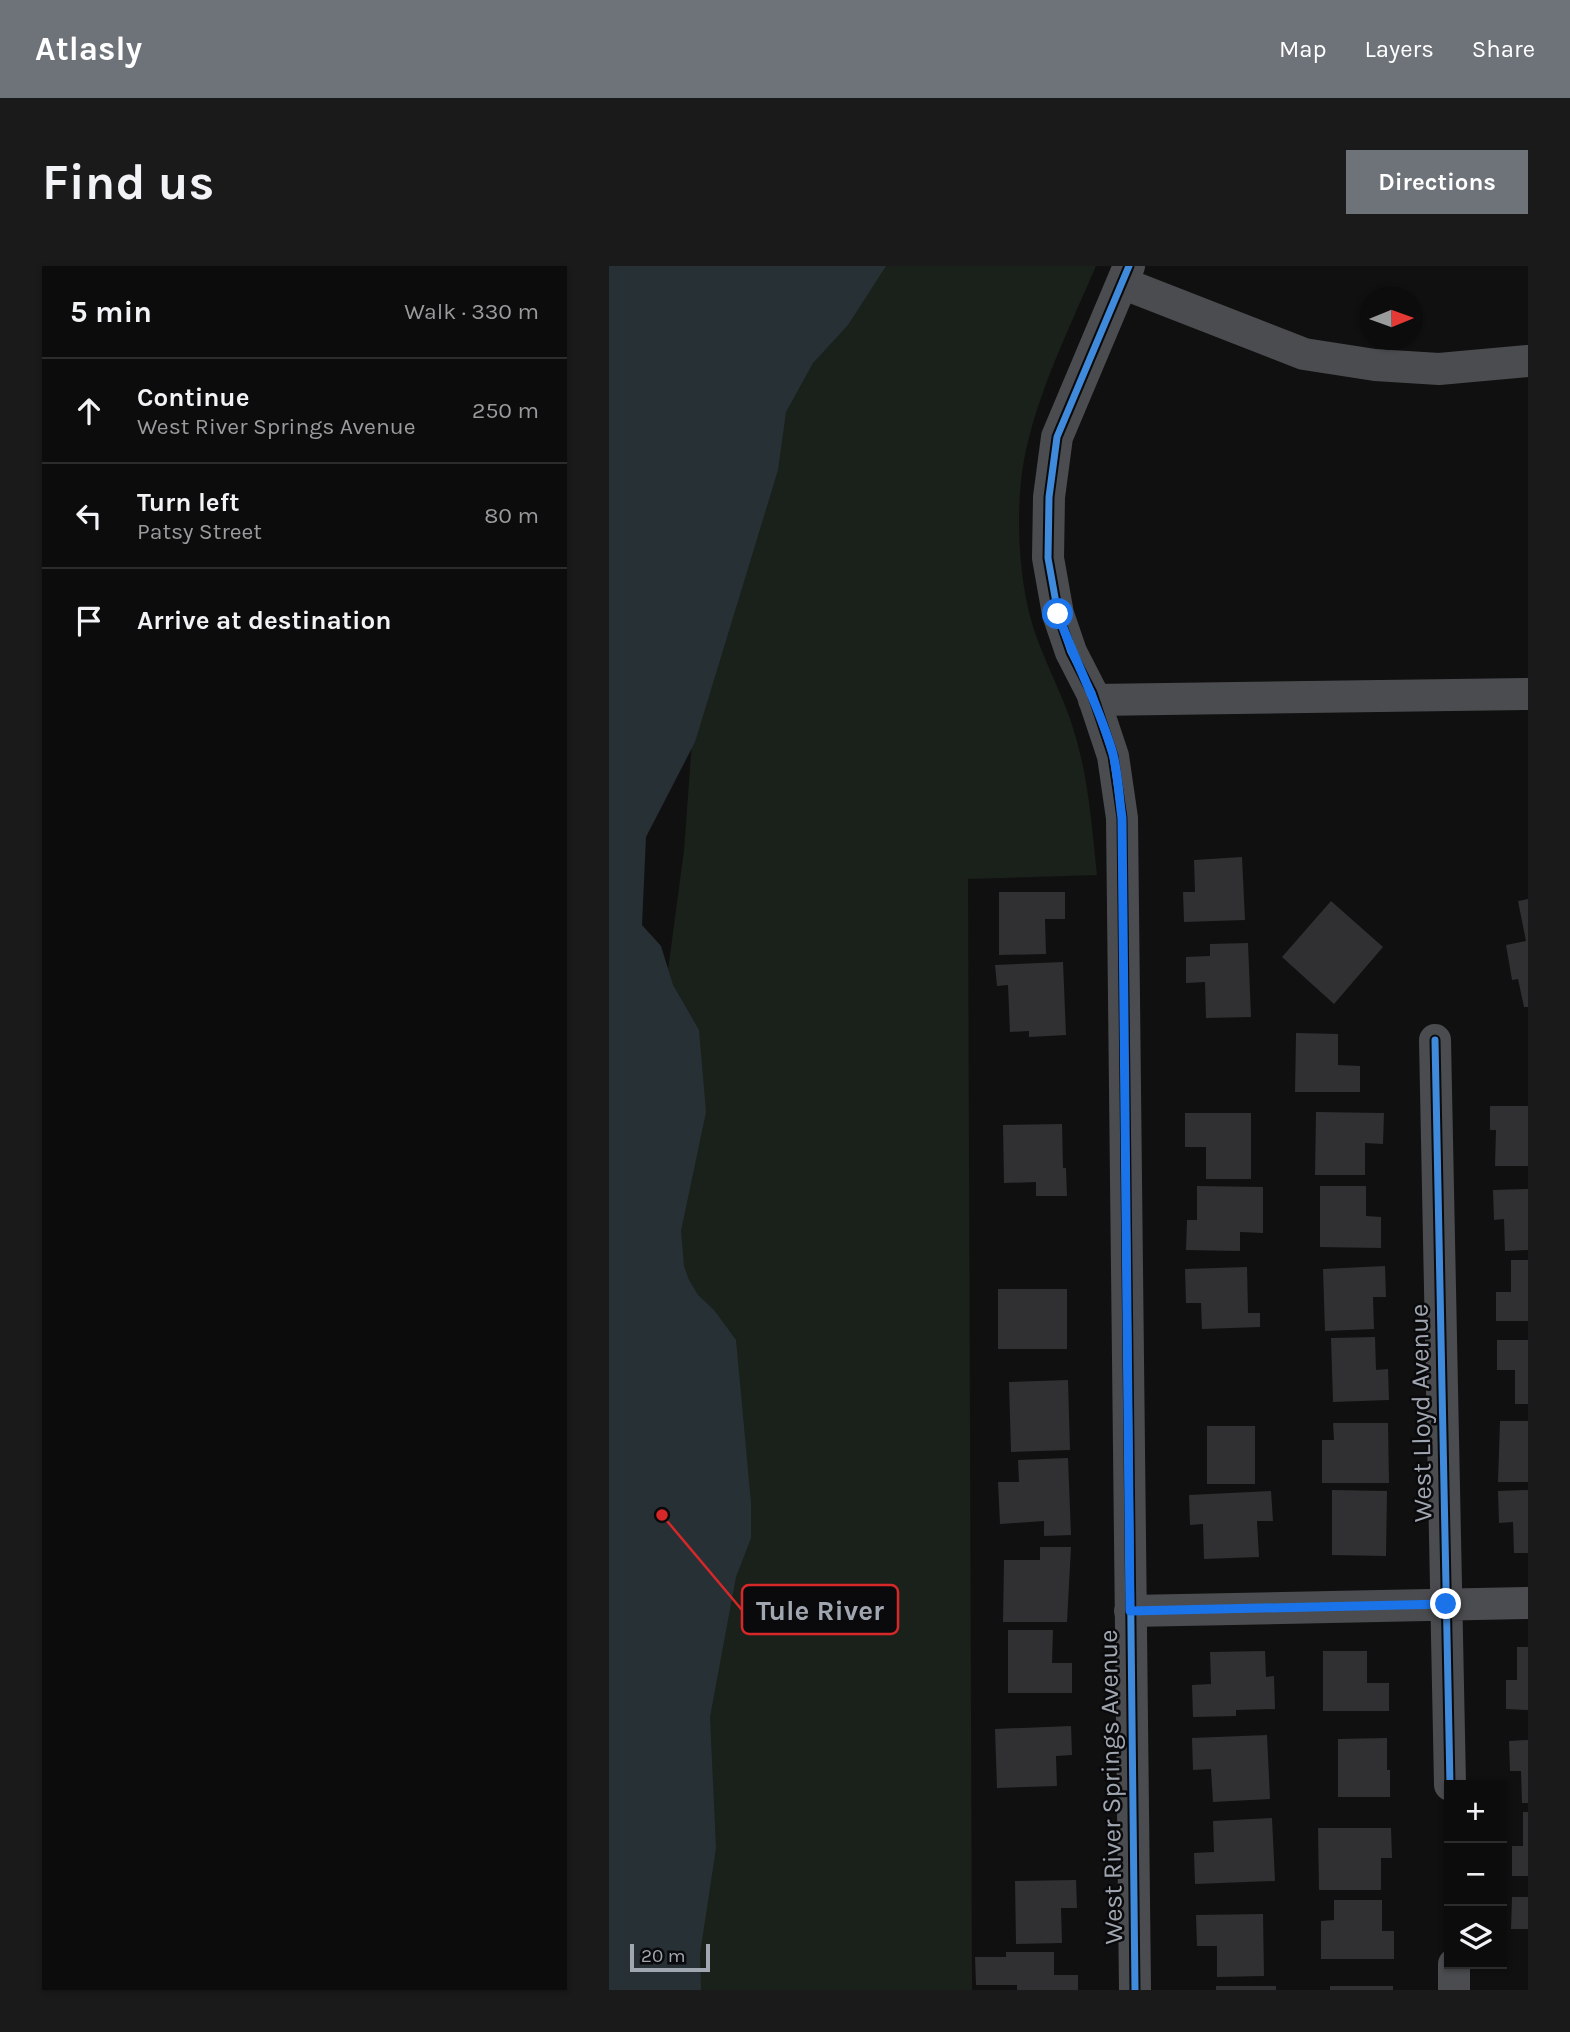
<!DOCTYPE html>
<meta charset="utf-8">
<style>
body{margin:0;font-family:Karla,sans-serif;background:#1a1a1a;color:#f1f3f6}
.controls{position:absolute;right:21px;bottom:21px;display:grid;overflow:hidden;border-radius:0px;box-shadow:0 2px 5px #0004}
.controls button{width:63px;height:63px;display:grid;place-items:center;padding:0;border:0;border-bottom:2px solid #2c2c2d;background:#0c0c0c;color:#f1f3f6;font:35px sans-serif}
.compass{position:absolute;left:751px;top:21px;width:63px;height:63px;border-radius:50%;background:#0c0c0c;box-shadow:0 2px 5px #0004;rotate:89deg}
.scale{position:absolute;left:21px;bottom:18px;width:80px;box-sizing:border-box;padding-left:7px;border:4px solid #a1a7b1;border-top:0;font-size:19px;line-height:24px;white-space:nowrap;color:#a1a7b1;-webkit-text-stroke:5px #0a0a0c;paint-order:stroke}
.stop{position:absolute;width:21px;height:21px;margin:-16px;border:5px solid #1a73e8;border-radius:50%;background:#fff}
.stop.end{background:#1a73e8;border-color:#fff;box-shadow:0 2px 7px #0008}
.list{margin:0;padding:0;list-style:none}
h2{display:flex;justify-content:space-between;align-items:center;height:91px;margin:0;padding:0 28px;font-size:30px}
h2 small{font-size:23px;font-weight:400;color:#9a9b9d}
.list li{display:grid;grid-template-columns:46px 1fr auto;gap:21px;align-items:center;box-sizing:border-box;height:105px;padding:0 28px;border-top:2px solid #2c2c2d}
.list b{display:block;font-size:26px;white-space:nowrap}
.list p{margin:0;font-size:23px;white-space:nowrap;color:#9a9b9d}
.list em{font-size:23px;font-style:normal;color:#9a9b9d}
.icon{flex:none;width:38px;height:38px;fill:none;stroke:currentColor;stroke-width:2;stroke-linecap:round;stroke-linejoin:round}
.map{position:relative;flex:none;width:919px;height:1724px;overflow:hidden;border-radius:0px}
header{display:flex;align-items:center;gap:42px;box-sizing:border-box;height:98px;padding:0 35px;background:#6e7279;color:#fff}
header strong{font-size:33px}
nav{display:flex;gap:38px;margin-inline-start:auto;font-size:24px}
.intro{display:flex;align-items:center;justify-content:space-between;box-sizing:border-box;height:168px;padding:0 42px}
h1{margin:0;font-size:49px}
.button{padding:18px 32px;border-radius:0px;background:#6e7279;color:#fff;font-size:24px;font-weight:700}
main{display:flex;gap:42px;padding:0 42px}
aside{flex:1;background:#0c0c0c;border-radius:0px;box-shadow:0 2px 5px #0004}
.map>svg:first-child{display:block}
</style>
<header>
<strong>Atlasly</strong>
<nav><a>Map</a><a>Layers</a><a>Share</a></nav>
</header>
<div class="intro"><h1>Find us</h1><a class="button">Directions</a></div>
<main>
<aside>
<h2>5 min<small>Walk · 330 m</small></h2>
<ul class="list">
<li><svg class="icon" aria-label="ahead" viewBox="0 0 24 24"><path d="M12 20V5M6 11l6-6 6 6"/></svg><div><b>Continue</b><p>West River Springs Avenue</p></div><em>250 m</em></li>
<li><svg class="icon" aria-label="left" viewBox="0 0 24 24"><path d="M17 20v-9H6M10 6l-5 5 5 5"/></svg><div><b>Turn left</b><p>Patsy Street</p></div><em>80 m</em></li>
<li><svg class="icon" aria-label="arrive" viewBox="0 0 24 24"><path d="M6 21V4h12l-3 4 3 4H6"/></svg><div><b>Arrive at destination</b></div></li>
</ul>
</aside>
<div class="map">
<svg width="919" height="1724" viewBox="0 0 919 1724">
<rect width="100%" height="100%" fill="#101010"/>
<path fill="#1a201a" d="M138 0H487C460 63 428 127 415 194 407 238 409 294 418 337 427 384 455 426 467 472 480 517 483 563 488 609L359 613 363 1724H80L30 923 75 584 100 245Z"/>
<path fill="#273035" d="M0 0H277L239 59 204 97 177 146 169 204 86 476 37 571 33 659 52 680 64 719 90 764 97 846 72 965 75 1000 80 1014 89 1029 105 1044 127 1074 142 1237V1272L127 1311 101 1451 107 1582 91 1688 92 1724H0Z"/>
<path fill="#303033" d="M633 591 636 654 575 656 574 626H586L585 594Z
M390 626H456V653H436L437 688 390 689Z
M919 633V741H915L909 713 903 714 897 679 917 675 909 635Z
M722 635 774 681 725 738 673 691Z
M639 677 642 751 597 752 596 716 577 717V691L601 690V678Z
M454 696 457 769 420 771V765L401 766 399 719 388 720 386 699Z
M687 767 729 768V799L751 800V826H686Z
M881 840H919V900H886L887 864H881Z
M707 846 775 847 774 878 756 877V909H706Z
M576 847H642V913H597V881H576Z
M453 858 454 902H457L458 930H427V916L395 917 394 859Z
M588 920 654 921V967L631 966V985L577 984 578 954H588Z
M711 920H757V950L772 951V982L711 981Z
M919 923V984L896 985 895 953 885 954 884 924Z
M902 994H919V1055H887V1026H902Z
M776 1000 777 1031H764L765 1063 716 1065 714 1003Z
M638 1001 639 1047H651V1061L593 1063 592 1037H577L576 1003Z
M389 1023H458V1083H389Z
M766 1071 767 1104 779 1103 780 1134 724 1136 722 1072Z
M888 1074H919V1138H906V1104H888Z
M459 1114 461 1184 402 1186 400 1116Z
M891 1155H919V1216H889Z
M724 1157H779L780 1217H713V1174H725Z
M598 1160H646V1218H598Z
M459 1192 462 1269 435 1270V1255L391 1258 389 1216H410L409 1194Z
M723 1224 778 1225 777 1290 723 1289Z
M919 1224V1287H905L904 1256 890 1257 889 1225Z
M662 1225 664 1255H648L650 1291 595 1293 594 1258 581 1259 580 1229Z
M431 1281H462L458 1356H394L395 1294H431Z
M399 1364H444L443 1397H463V1427H399Z
M908 1381H919V1444L897 1443V1414H908Z
M656 1385 657 1411 665 1410 666 1443 627 1444V1450L584 1451 583 1419 602 1418 601 1386Z
M714 1385H758V1417H780V1445H714Z
M462 1460 463 1489 447 1490 448 1520 388 1522 386 1463Z
M658 1469 661 1533 604 1536 602 1503 584 1504 583 1472Z
M778 1472V1504H781V1531H729V1473Z
M919 1474V1537H913L912 1505H901L900 1475Z
M914 1546H919V1610H903V1580H914Z
M663 1552 666 1615 586 1618 585 1587 605 1586 604 1555Z
M709 1562H782L783 1592H772V1624H710Z
M467 1614 468 1642H452L453 1677 407 1678 406 1615Z
M903 1631H919V1663H902Z
M725 1634H773V1665H785V1693H712V1655L725 1654Z
M654 1648 655 1710 608 1711V1680H588L587 1649Z
M397 1686H445V1709H469V1724H408V1719H367L366 1691H397Z
M607 1720H667V1724H607Z
M721 1720H784V1724H721Z"/>
<g fill="none" stroke-linecap="round" stroke-linejoin="round">
<path stroke="#4a4c4f" stroke-width="32" d="M520 0 448 171 440 231 439 292 449 348 462 386 483 427 504 490 513 552 526 1724
M513 17 695 88 766 99 830 103 919 95
M485 434 919 428
M826 774 841 1519
M521 1345 919 1337
M845 1698V1724"/>
<defs>
<path id="cycleway" d="M520 0 448 171 440 231 439 292 449 348 462 386 483 427 504 490 513 552 526 1724
M826 774 841 1519"/>
</defs>
<use href="#cycleway" stroke="#0a0a0c" stroke-width="11"/>
<use href="#cycleway" stroke="#408adc" stroke-width="7"/>
</g>
<g fill="none" stroke-linecap="round" stroke-linejoin="round">
<path stroke="#1a73e8" stroke-width="9" d="M449 348C466 396 490 439 504 488 509 508 510 531 513 552L521 1345 837 1338"/>
</g>
<g text-anchor="middle" dominant-baseline="central" stroke-width="5" stroke-linejoin="round" paint-order="stroke">
<g font-size="26" fill="#a1a7b1" stroke="#0a0a0c">
<text transform="translate(812 1147) rotate(-91)">West Lloyd Avenue</text>
<text transform="translate(502 1521) rotate(-91)">West River Springs Avenue</text>
</g>
</g>
<path fill="none" stroke="#d62828" stroke-width="2.5" d="M53 1249L133 1344"/>
<circle fill="#d62828" stroke="#0a0a0c" stroke-width="2.5" cx="53" cy="1249" r="7"/>
<rect fill="#0a0a0c" stroke="#d62828" stroke-width="2.5" x="133" y="1319" width="156" height="49" rx="7"/>
<g font-size="28" text-anchor="middle" font-weight="bold" fill="#a1a7b1">
<text x="211" y="1354">Tule River</text>
</g>
</svg>
<div class="controls">
<button>+</button>
<button>−</button>
<button><svg class="icon" aria-label="layers" viewBox="0 0 24 24"><path d="M12 4l9 5-9 5-9-5zM3 14l9 5 9-5"/></svg></button>
</div>
<svg class="compass" viewBox="-18 -18 36 36"><path d="M0-13l5 13h-10z" fill="#e53935"/><path d="M0 13l5-13h-10z" fill="#9a9b9d"/></svg>
<div class="scale">20 m</div>
<div class="stop" style="left:449px;top:348px"></div>
<div class="stop end" style="left:837px;top:1338px"></div>
</div>
</main>
